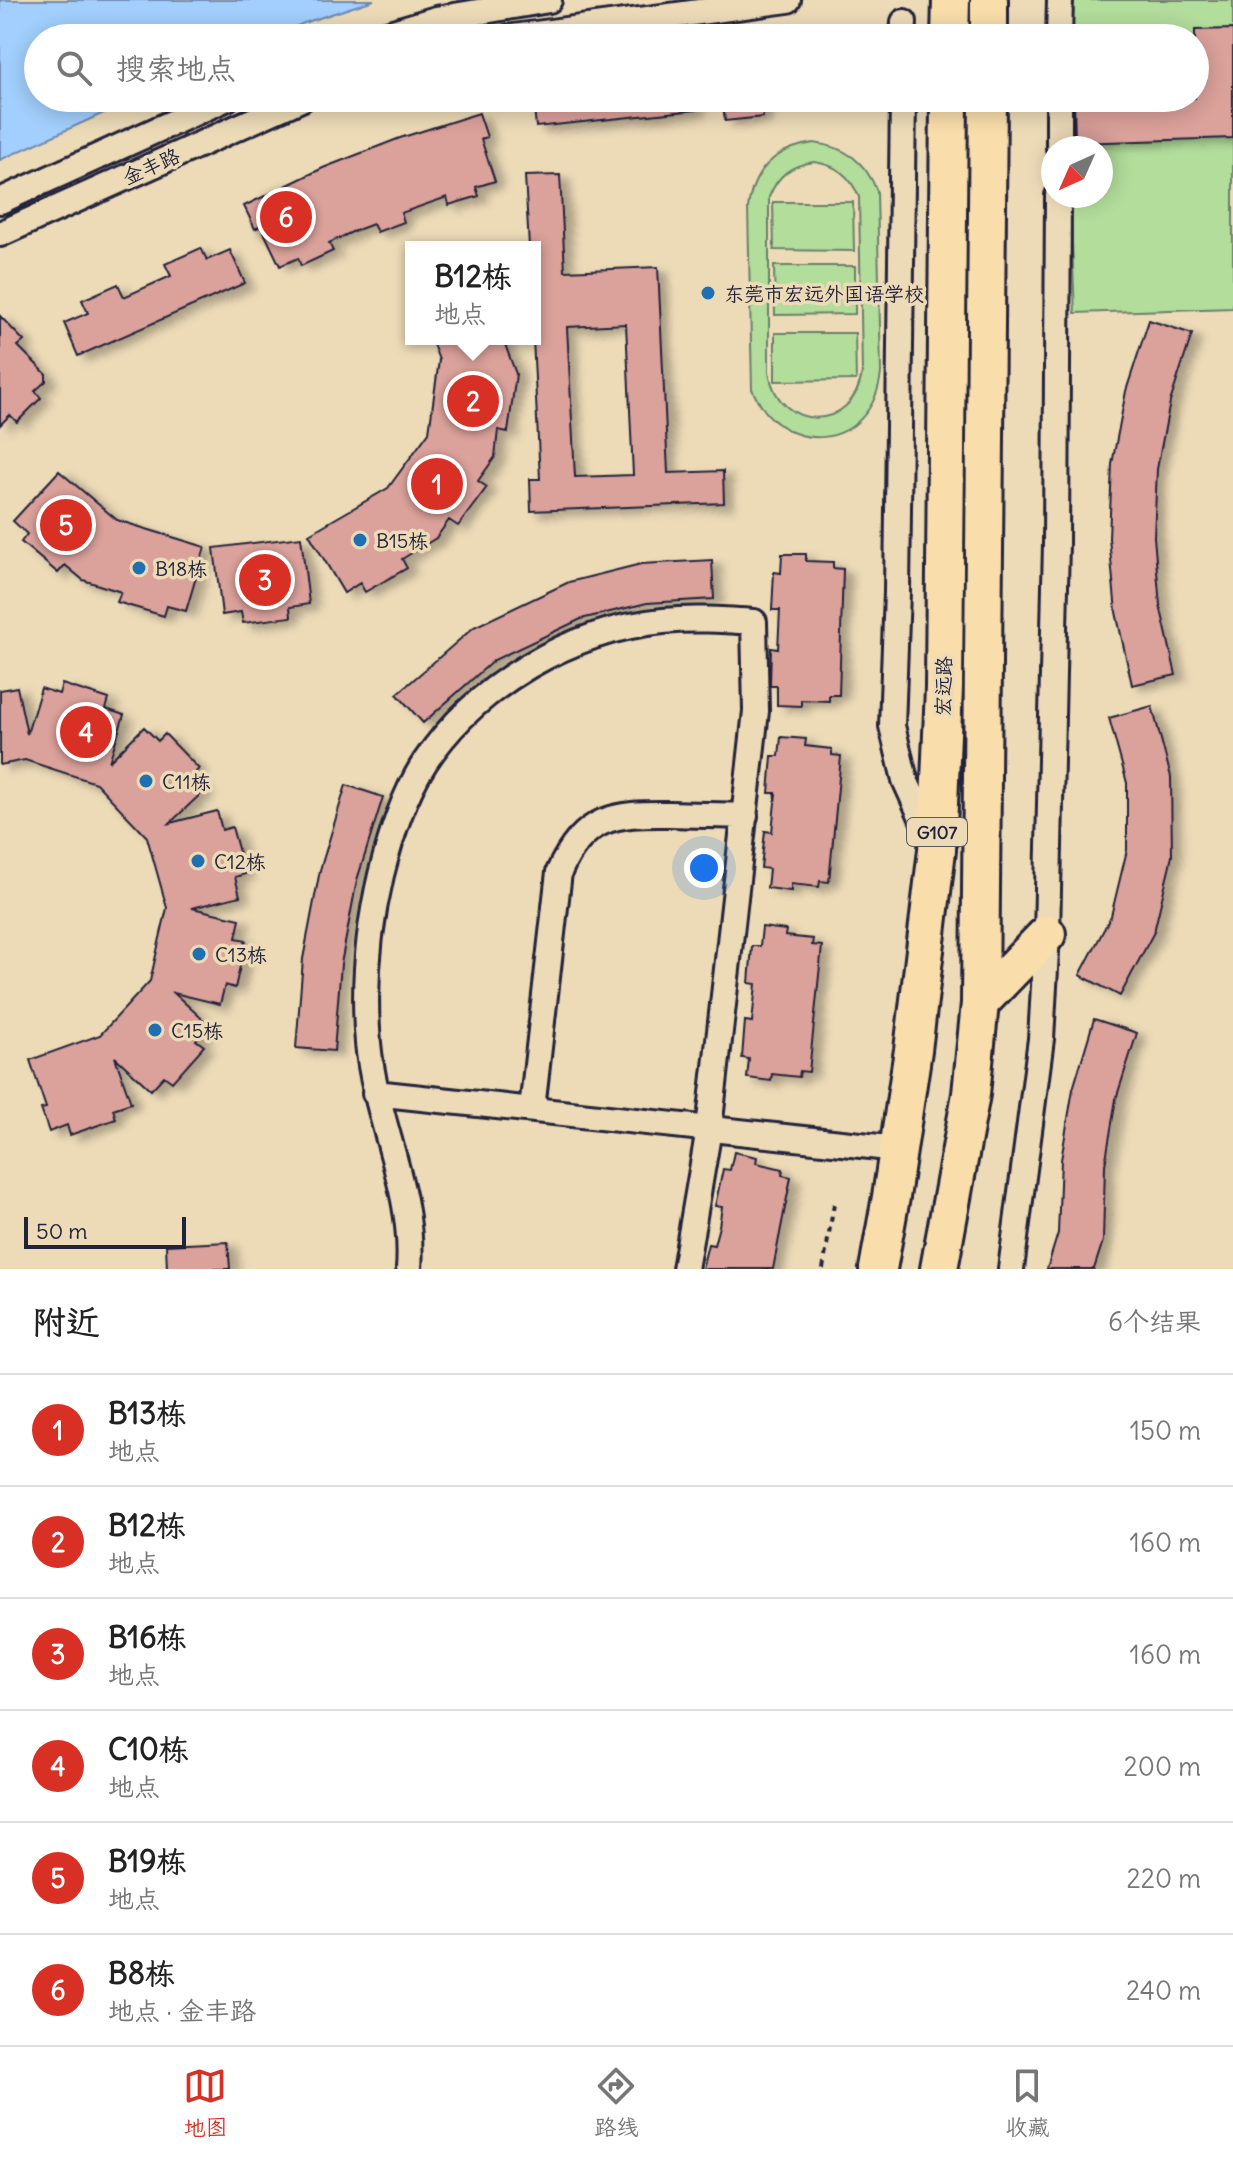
<!DOCTYPE html>
<html lang="zh">
<meta charset="utf-8">
<style>
body{margin:0;font-family:Delius,"LXGW WenKai TC",sans-serif;background:#f6f6f6;color:#222}
.compass{position:absolute;left:1041px;top:136px;width:72px;height:72px;border-radius:50%;background:#fff;box-shadow:0 4px 20px #0003;rotate:225deg}
.scale{position:absolute;left:24px;bottom:20px;width:162px;box-sizing:border-box;padding-left:8px;border:4px solid #22223b;border-top:0;font-size:22px;line-height:28px;white-space:nowrap;color:#22223b;-webkit-text-stroke:6px #eddbb8;paint-order:stroke}
.you{position:absolute;left:704px;top:868px;width:28px;height:28px;margin:-20px;border:6px solid #fff;border-radius:50%;background:#1a73e8;box-shadow:0 0 0 12px #1a73e833}
.badge{display:grid;place-items:center;width:52px;height:52px;border-radius:50%;background:#d93025;color:#fff;font-size:26px;font-weight:700}
.pin{position:absolute;translate:-50% -50%;border:4px solid #fff;box-shadow:0 2px 8px #0006}
.popup{position:absolute;left:405px;top:241px;width:136px;height:104px;box-sizing:border-box;display:grid;place-content:center;border-radius:0px;background:#fff;filter:drop-shadow(0 2px 6px #0005);font-size:26px;white-space:nowrap;color:#767676}
.popup b{font-size:30px;color:#222}
.popup::after{content:'';position:absolute;left:50%;top:100%;margin-left:-16px;border:16px solid transparent;border-top-color:#fff}
.list{margin:0;padding:0;list-style:none}
h2{display:flex;justify-content:space-between;align-items:center;height:104px;margin:0;padding:0 32px;font-size:34px}
h2 small{font-size:26px;font-weight:400;color:#767676}
.list li{display:grid;grid-template-columns:52px 1fr auto;gap:24px;align-items:center;box-sizing:border-box;height:112px;padding:0 32px;border-top:2px solid #e0e0e0}
.list b{display:block;font-size:30px;white-space:nowrap}
.list p{margin:0;font-size:26px;white-space:nowrap;color:#767676}
.list em{font-size:26px;font-style:normal;color:#767676}
.icon{flex:none;width:44px;height:44px;fill:none;stroke:currentColor;stroke-width:2;stroke-linecap:round;stroke-linejoin:round}
.map{position:relative;flex:none;width:1233px;height:1269px;overflow:hidden}
.search{position:absolute;background:#fff;box-shadow:0 4px 20px #0003;left:24px;right:24px;top:24px;height:88px;display:flex;align-items:center;gap:20px;box-sizing:border-box;padding:0 28px;border-radius:44px;color:#767676;font-size:30px}
.sheet{height:776px;background:#fff}
nav{display:flex;justify-content:space-around;align-items:center;box-sizing:border-box;height:112px;border-top:2px solid #e0e0e0;background:#fff;font-size:22px;color:#767676}
nav a{display:grid;justify-items:center;gap:4px}
nav .on{color:#d93025}
.map>svg:first-child{display:block}
</style>
<div class="map">
<svg width="1233" height="1269" viewBox="0 0 1233 1269">
<defs>
<filter id="shadow"><feDropShadow dx="9" dy="5" stdDeviation="4" flood-color="#0004"/></filter>
</defs>
<rect width="100%" height="100%" fill="#eddbb8"/>
<filter id="ink" filterUnits="userSpaceOnUse"><feTurbulence type="fractalNoise" baseFrequency=".0125" numOctaves="2"/><feDisplacementMap in="SourceGraphic" scale="16" xChannelSelector="R" yChannelSelector="G"/><feConvolveMatrix kernelMatrix="1 2 1 2 8 2 1 2 1" color-interpolation-filters="sRGB"/></filter>
<g filter="url(#ink)">
<path fill="#b2dd9b" stroke="#6a806b" stroke-width="2" fill-rule="evenodd" d="M1063 0H1233V308L1075 313 1070 196H1101V148H1068L1066 98H1195V38H1064Z
M814 143C846 147 865 161 877 191L881 373C872 451 782 460 752 389L748 208C753 169 776 148 814 143ZM814 162C836 165 850 175 859 197L862 372C854 433 778 433 769 372V197C778 175 791 165 814 162Z
M773 202H853L854 251 774 250Z
M774 266H855V314L775 315Z
M775 333H855L856 380 775 381Z"/>
<path fill="#a2cffd" stroke="#6f8aaf" stroke-width="2" d="M0 0H374L304 23 270 38H38V98H137L0 160Z"/>
<path fill="#dba19b" stroke="#22223b" stroke-width="2" fill-rule="evenodd" filter="url(#shadow)" d="M1233 29V138L1075 143 1074 98H1195V30Z
M533 98H695L696 110 536 127Z
M722 98H761L763 117 725 121Z
M479 113 487 137 481 139 495 181 476 187 479 196 449 205 447 197 401 213 404 222 377 232 373 224 352 232 329 243 333 251 301 266 298 258 280 266 261 226 255 229 244 206 323 168 400 138Z
M560 175 565 271 658 267 668 473 723 471 724 503 531 511 530 479H540L533 339 535 247H529L525 176ZM626 324 633 475 575 477 567 327Z
M201 248 207 260 230 250 245 283 78 356 64 323 88 313 82 300 118 284 124 297 171 276 165 264Z
M0 316 24 341 18 346 46 374V381L35 391 41 398 17 422 10 415 0 425Z
M1149 320 1192 334 1170 402 1157 469 1154 537 1160 605 1176 675 1132 685 1116 612 1109 538 1112 464 1126 391Z
M431 339H503L516 374 508 432 498 430 495 457 478 481 487 487 458 526 449 520 436 538 402 559 407 568 365 592 360 583 344 593 309 534 388 488 429 432 439 360Z
M59 471 117 520 205 547 186 611 167 606 164 616 117 602 121 592 83 580 65 565 58 573 21 542 27 534 13 521Z
M301 537 309 604 290 607 291 617 243 623 241 612 222 615 214 548Z
M782 554H806V561L833 562V568L843 569 839 695H829V701L801 700V706L777 705V686H770L771 648 778 649 780 610H772L774 572 781 573Z
M712 560 714 599 647 603 581 619 494 660 423 723 397 694 474 627 569 582 641 564Z
M62 684 109 699 106 709 124 715 109 762 144 727 158 741 165 734 199 769 191 776 205 790 170 823 217 811 222 830 232 827 245 874 235 877 240 896 192 908 240 919 236 938 246 940 235 988 225 985 220 1004 174 993 209 1025 196 1040 204 1046 172 1082 164 1076 151 1090 115 1057 131 1103 113 1109 116 1119 70 1135 67 1125 49 1132 41 1109 46 1108 30 1060 100 1035 150 981 167 908 147 837 96 783 25 760 0 765V690L17 687 27 734 41 688 59 694Z
M1152 706 1171 777 1172 856 1154 932 1120 996 1080 975 1111 916 1127 850V783L1109 718Z
M781 737 806 739 805 746 832 749V755L841 756 829 882 820 881 819 887 791 884V891L767 888 769 869 761 868 765 831 772 832 774 812 776 793H769L772 756H779Z
M346 785 383 797 357 880 341 964 334 1051 296 1048 303 959 320 870Z
M762 927 786 930 785 936 813 939 812 945 822 946 809 1072 800 1071 799 1077 772 1074 771 1081 747 1078 749 1059 742 1058 745 1021 752 1022 756 984 749 983 752 946H760Z
M1094 1019 1137 1033 1116 1099 1105 1165 1103 1241 1094 1269H1047L1058 1233 1061 1160 1073 1089Z
M734 1152 757 1157 756 1163 783 1169 782 1175 791 1177 773 1269H702L708 1244 714 1245 719 1226 722 1207 715 1206 723 1169 730 1170Z
M228 1242 230 1269H167L166 1245Z"/>
<g fill="none" stroke-linecap="round" stroke-linejoin="round">
<defs>
<path id="minor" d="M373 38 436 19 549 0
M506 38 788 0
M903 38 904 22
M1059 38 1060 0
M903 98 897 592 892 726 905 780 934 844
M1059 148V98
M0 201 227 98
M0 234 303 98
M375 1093 898 1149
M532 1109 559 872C583 817 614 813 670 814 695 815 720 815 745 816
M409 1269C415 1191 375 1120 368 1043 363 987 368 930 381 875 391 836 403 796 425 762 476 685 571 630 663 621 693 618 723 620 754 622L756 711 709 1129 685 1269
M1011 1269 1041 1039 1047 934 1056 543 1058 196"/>
<path id="highway" d="M950 38 951 0
M989 38V0
M980 1003 1047 934
M878 1269 891 1197 913 1050 937 850 944 688 949 98
M939 1269 971 1094 980 1003 988 98"/>
</defs>
<use href="#minor" stroke="#22223b" stroke-width="30"/>
<use href="#highway" stroke="#22223b" stroke-width="42"/>
<path stroke="#22223b" stroke-width="4" stroke-dasharray="6 6" stroke-linecap="butt" d="M823 1269 835 1198"/>
<use href="#minor" stroke="#eddbb8" stroke-width="24"/>
<use href="#highway" stroke="#f9deab" stroke-width="36"/>
</g>
</g>
<g fill="#1f6fb2" stroke="#eddbb8" stroke-width="3">
<circle cx="708" cy="293" r="8"/>
<circle cx="360" cy="540" r="8"/>
<circle cx="139" cy="568" r="8"/>
<circle cx="146" cy="781" r="8"/>
<circle cx="198" cy="861" r="8"/>
<circle cx="199" cy="954" r="8"/>
<circle cx="155" cy="1030" r="8"/>
</g>
<g text-anchor="middle" dominant-baseline="central" stroke-width="7" stroke-linejoin="round" paint-order="stroke">
<rect fill="#eddbb8" stroke="#5f5a60" stroke-width="2" x="907" y="818" width="60" height="28" rx="6"/>
<g font-size="18" font-weight="bold" fill="#22223b">
<text x="937" y="832">G107</text>
</g>
<g font-size="20" fill="#22223b" stroke="#eddbb8">
<text transform="translate(151 166) rotate(-24)">金丰路</text>
<text transform="translate(943 686) rotate(-89)">宏远路</text>
</g>
<g font-size="20" fill="#22223b" stroke="#eddbb8" text-anchor="start">
<text x="724" y="293">东莞市宏远外国语学校</text>
<text x="376" y="540">B15栋</text>
<text x="155" y="568">B18栋</text>
<text x="162" y="781">C11栋</text>
<text x="214" y="861">C12栋</text>
<text x="215" y="954">C13栋</text>
<text x="171" y="1030">C15栋</text>
</g>
</g>
</svg>
<svg class="compass" viewBox="-18 -18 36 36"><path d="M0-13l5 13h-10z" fill="#e53935"/><path d="M0 13l5-13h-10z" fill="#767676"/></svg>
<div class="scale">50 m</div>
<div class="you"></div>
<div class="pin badge" style="left:437px;top:484px">1</div>
<div class="pin badge" style="left:473px;top:401px">2</div>
<div class="popup"><b>B12栋</b>地点</div>
<div class="pin badge" style="left:265px;top:580px">3</div>
<div class="pin badge" style="left:86px;top:732px">4</div>
<div class="pin badge" style="left:66px;top:525px">5</div>
<div class="pin badge" style="left:286px;top:217px">6</div>
<div class="search"><svg class="icon" aria-label="search" viewBox="0 0 24 24"><circle cx="10" cy="10" r="6"/><path d="M15 15l6 6"/></svg>搜索地点</div>
</div>
<section class="sheet">
<h2>附近<small>6个结果</small></h2>
<ul class="list">
<li><span class="badge">1</span><div><b>B13栋</b><p>地点</p></div><em>150 m</em></li>
<li><span class="badge">2</span><div><b>B12栋</b><p>地点</p></div><em>160 m</em></li>
<li><span class="badge">3</span><div><b>B16栋</b><p>地点</p></div><em>160 m</em></li>
<li><span class="badge">4</span><div><b>C10栋</b><p>地点</p></div><em>200 m</em></li>
<li><span class="badge">5</span><div><b>B19栋</b><p>地点</p></div><em>220 m</em></li>
<li><span class="badge">6</span><div><b>B8栋</b><p>地点 · 金丰路</p></div><em>240 m</em></li>
</ul>
</section>
<nav>
<a class="on"><svg class="icon" aria-label="map" viewBox="0 0 24 24"><path d="M3 6l6-2 6 2 6-2v14l-6 2-6-2-6 2zM9 4v14M15 6v14"/></svg>地图</a>
<a><svg class="icon" aria-label="directions" viewBox="0 0 24 24"><path d="M12 3l9 9-9 9-9-9zM9 14v-3h6M13 9l2 2-2 2"/></svg>路线</a>
<a><svg class="icon" aria-label="saved" viewBox="0 0 24 24"><path d="M7 4h10v16l-5-4-5 4z"/></svg>收藏</a>
</nav>
